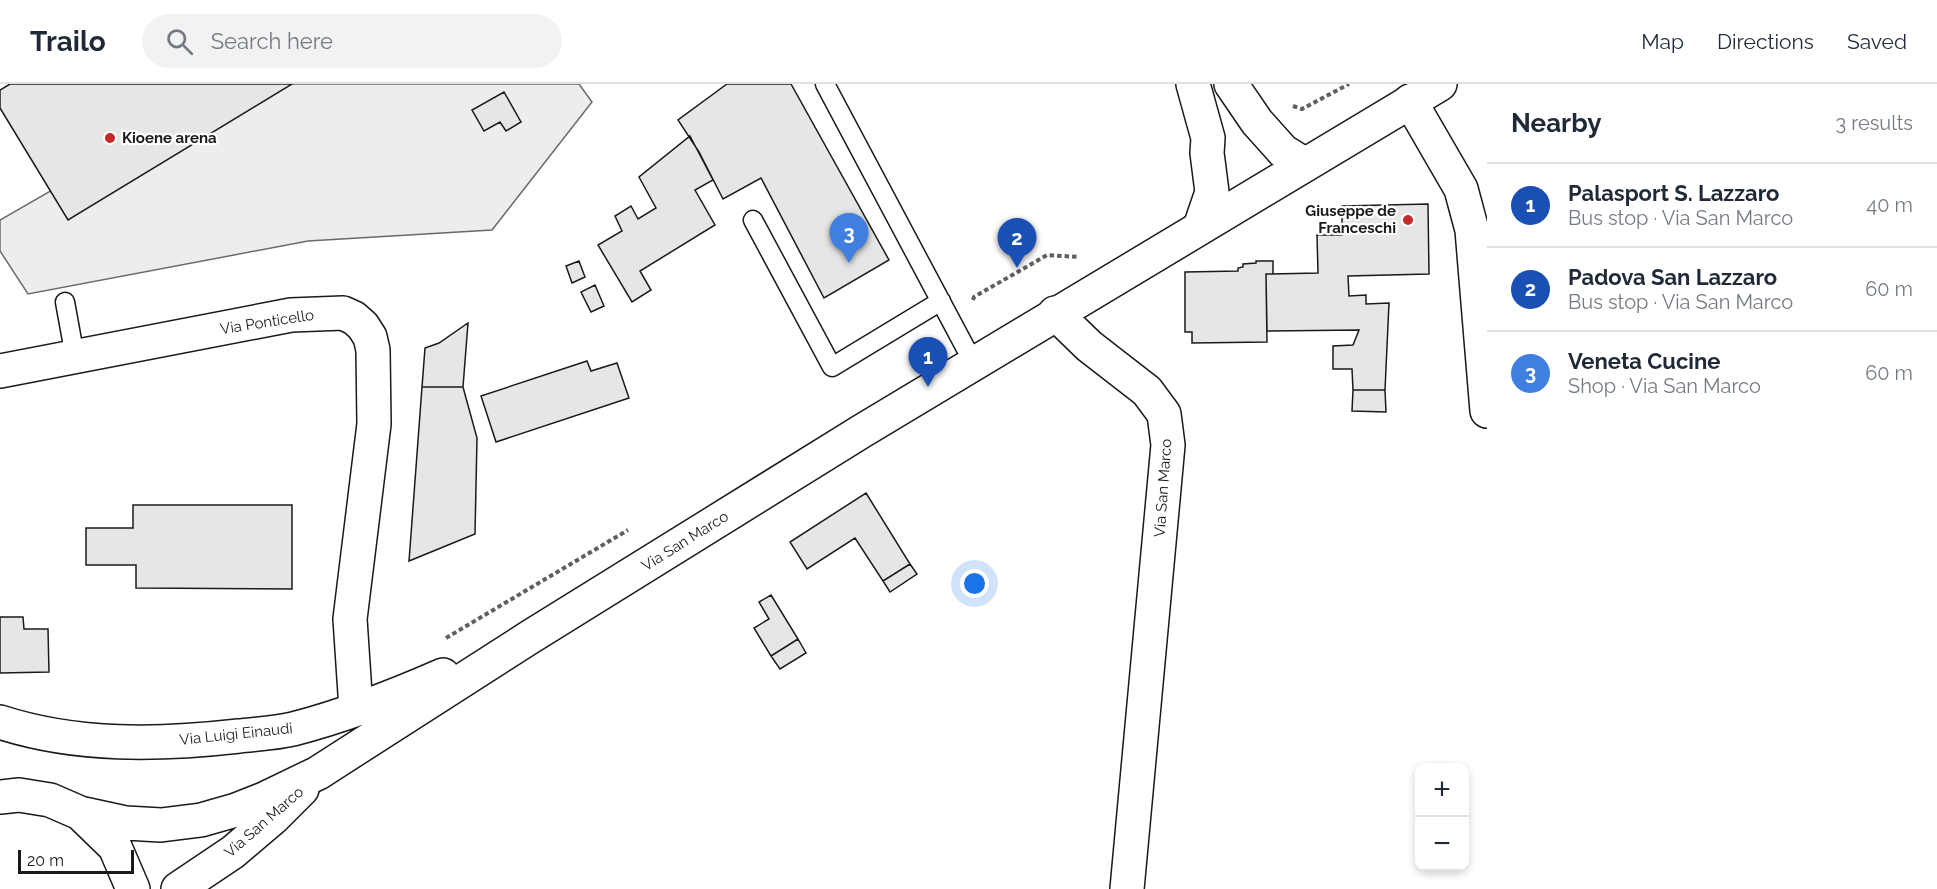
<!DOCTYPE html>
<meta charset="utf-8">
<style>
body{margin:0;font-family:Raleway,sans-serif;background:#f2f2f3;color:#1f2937}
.controls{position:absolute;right:18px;bottom:18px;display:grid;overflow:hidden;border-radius:12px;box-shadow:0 3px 9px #0003}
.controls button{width:54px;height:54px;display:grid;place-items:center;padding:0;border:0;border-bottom:2px solid #e0e1e3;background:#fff;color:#1f2937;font:30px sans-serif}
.scale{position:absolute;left:18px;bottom:15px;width:116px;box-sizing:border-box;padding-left:6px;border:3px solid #1a1a1a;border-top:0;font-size:16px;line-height:21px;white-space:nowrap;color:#1a1a1a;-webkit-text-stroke:4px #fff;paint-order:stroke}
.you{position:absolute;left:975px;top:500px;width:21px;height:21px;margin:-15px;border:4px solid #fff;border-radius:50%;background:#1a73e8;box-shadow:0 0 0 9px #1a73e833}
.badge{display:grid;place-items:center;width:39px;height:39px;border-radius:50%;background:#2563eb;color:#fff;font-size:20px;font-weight:700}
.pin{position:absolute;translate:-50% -50px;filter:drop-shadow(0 2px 3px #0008)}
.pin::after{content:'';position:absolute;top:32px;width:21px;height:18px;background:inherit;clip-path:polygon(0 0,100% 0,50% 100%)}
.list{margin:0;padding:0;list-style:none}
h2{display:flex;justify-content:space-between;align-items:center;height:78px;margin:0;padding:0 24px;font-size:26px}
h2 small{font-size:20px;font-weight:400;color:#747a83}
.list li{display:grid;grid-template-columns:39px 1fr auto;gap:18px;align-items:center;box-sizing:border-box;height:84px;padding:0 24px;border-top:2px solid #e0e1e3}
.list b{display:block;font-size:22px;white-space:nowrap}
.list p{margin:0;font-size:20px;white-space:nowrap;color:#747a83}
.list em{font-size:20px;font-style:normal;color:#747a83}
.icon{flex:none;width:33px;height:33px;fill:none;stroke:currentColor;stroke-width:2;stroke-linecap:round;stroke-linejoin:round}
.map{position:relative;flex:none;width:1487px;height:805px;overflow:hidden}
header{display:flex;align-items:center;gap:36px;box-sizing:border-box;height:84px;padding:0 30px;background:#fff;border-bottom:2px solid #e0e1e3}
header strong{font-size:28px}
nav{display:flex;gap:33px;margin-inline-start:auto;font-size:21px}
.search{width:420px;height:54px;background:#f2f2f3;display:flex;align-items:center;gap:15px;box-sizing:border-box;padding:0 21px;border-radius:33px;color:#747a83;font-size:22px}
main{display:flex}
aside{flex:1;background:#fff}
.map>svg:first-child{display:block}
</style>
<header>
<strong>Trailo</strong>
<div class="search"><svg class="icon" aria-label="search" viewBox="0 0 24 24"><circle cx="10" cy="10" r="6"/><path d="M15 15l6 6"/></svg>Search here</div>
<nav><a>Map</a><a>Directions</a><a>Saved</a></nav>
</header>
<main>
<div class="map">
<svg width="1487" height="805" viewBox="0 0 1487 805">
<rect width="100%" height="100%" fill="#fff"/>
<path fill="#ededed" stroke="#6a6a6a" stroke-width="1.5" d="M236 0H579L592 18 492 146 308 157 28 210 0 167V136Z"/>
<path fill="#e6e6e6" stroke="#1a1a1a" stroke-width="1.5" d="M10 0H292L68 136 0 24V6Z
M727 0H791L889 176 824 214 761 94 723 115 699 68 678 36Z
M504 8 521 38 506 47 500 38 484 47 472 26Z
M690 52 713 96 695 106 715 141 640 187 651 206 632 218 598 161 622 147 615 132 631 122 638 135 656 124 639 93Z
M1428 120 1429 190 1348 192 1349 212 1366 211V220L1389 219 1385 306H1353L1352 285H1333V262L1353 261 1359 246 1267 247 1266 190 1318 189 1317 151H1342V122Z
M579 177 585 193 572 199 566 182Z
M1256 177H1273V190H1266L1267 258 1192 259V248H1185V188L1238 187V184L1243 183V180L1256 179Z
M595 201 604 222 591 228 581 208Z
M468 239 463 303H422L425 264 439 259Z
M587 277 591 287 617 279 629 314 496 358 481 312Z
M422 303H463L477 354 475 450 409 477Z
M1353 306H1385L1386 328 1352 327Z
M866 409 910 480 883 497 855 454 807 485 790 458Z
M133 421H292V505L136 504V481H86V444H133Z
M910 480 917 490 890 508 883 497Z
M771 511 798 555 771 572 754 544 769 535 759 518Z
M0 533H23L24 545H48L49 588 0 589Z
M798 555 806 569 780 585 771 572Z"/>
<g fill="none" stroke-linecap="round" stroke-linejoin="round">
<defs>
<path id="lane" d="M825 0 973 278
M753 136 832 283 941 217
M65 218 75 273"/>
<path id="street" d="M1193 0 1208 54 1207 69 1212 108 1200 143
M1231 0 1257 38 1283 67 1304 80
M1410 17 1461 105 1472 146 1487 327
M1055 229 1089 262 1147 307 1164 330 1168 361 1127 805
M0 287 291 231 343 229 354 234 363 242 370 253 373 266 374 340 350 535 356 625"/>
<path id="secondary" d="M0 638C77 663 159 661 239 652 257 650 276 649 293 645 344 632 395 612 443 591
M0 713 19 711 50 716 80 729 115 763 133 805
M80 729 126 739 161 741 201 736 236 726 264 715 318 689 530 553 862 347 1440 0
M178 805 233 768 273 734 302 705"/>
</defs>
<use href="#lane" stroke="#1a1a1a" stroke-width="21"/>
<use href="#street" stroke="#1a1a1a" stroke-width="36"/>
<use href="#secondary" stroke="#1a1a1a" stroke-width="36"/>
<path stroke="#5f5f5f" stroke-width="4" stroke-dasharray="4.5 3" stroke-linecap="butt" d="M1293 22 1302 25 1349 0
M973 216 974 213 1047 171 1079 173
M446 554 628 446"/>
<use href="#lane" stroke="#fff" stroke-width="18"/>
<use href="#street" stroke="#fff" stroke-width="33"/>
<use href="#secondary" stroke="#fff" stroke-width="33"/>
</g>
<g fill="#c62828" stroke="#fff" stroke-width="2">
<circle cx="110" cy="54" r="6"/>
<circle cx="1408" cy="136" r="6"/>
</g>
<g text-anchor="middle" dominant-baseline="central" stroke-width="4.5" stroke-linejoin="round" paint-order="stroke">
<g font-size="15" font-weight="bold" fill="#1a1a1a" stroke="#fff" text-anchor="start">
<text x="122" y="54">Kioene arena</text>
<text x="1396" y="127" text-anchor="end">Giuseppe de<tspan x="1396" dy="17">Franceschi</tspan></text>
</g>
<g font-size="15" fill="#1a1a1a" stroke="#fff">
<text transform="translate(267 238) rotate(-9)">Via Ponticello</text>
<text transform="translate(1163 404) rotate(-86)">Via San Marco</text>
<text transform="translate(685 457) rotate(-32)">Via San Marco</text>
<text transform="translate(236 650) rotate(-6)">Via Luigi Einaudi</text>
<text transform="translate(264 738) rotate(-41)">Via San Marco</text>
</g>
</g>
</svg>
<div class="controls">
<button>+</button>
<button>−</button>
</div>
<div class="scale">20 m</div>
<div class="you"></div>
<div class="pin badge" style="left:928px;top:303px;background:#1a4fb4">1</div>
<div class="pin badge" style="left:1017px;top:184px;background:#1a4fb4">2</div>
<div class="pin badge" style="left:849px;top:179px;background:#3f7fe0">3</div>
</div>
<aside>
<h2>Nearby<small>3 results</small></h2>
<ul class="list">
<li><span class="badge" style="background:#1a4fb4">1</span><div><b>Palasport S. Lazzaro</b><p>Bus stop · Via San Marco</p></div><em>40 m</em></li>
<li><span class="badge" style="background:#1a4fb4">2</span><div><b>Padova San Lazzaro</b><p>Bus stop · Via San Marco</p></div><em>60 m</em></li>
<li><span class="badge" style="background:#3f7fe0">3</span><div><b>Veneta Cucine</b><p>Shop · Via San Marco</p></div><em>60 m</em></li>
</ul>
</aside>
</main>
